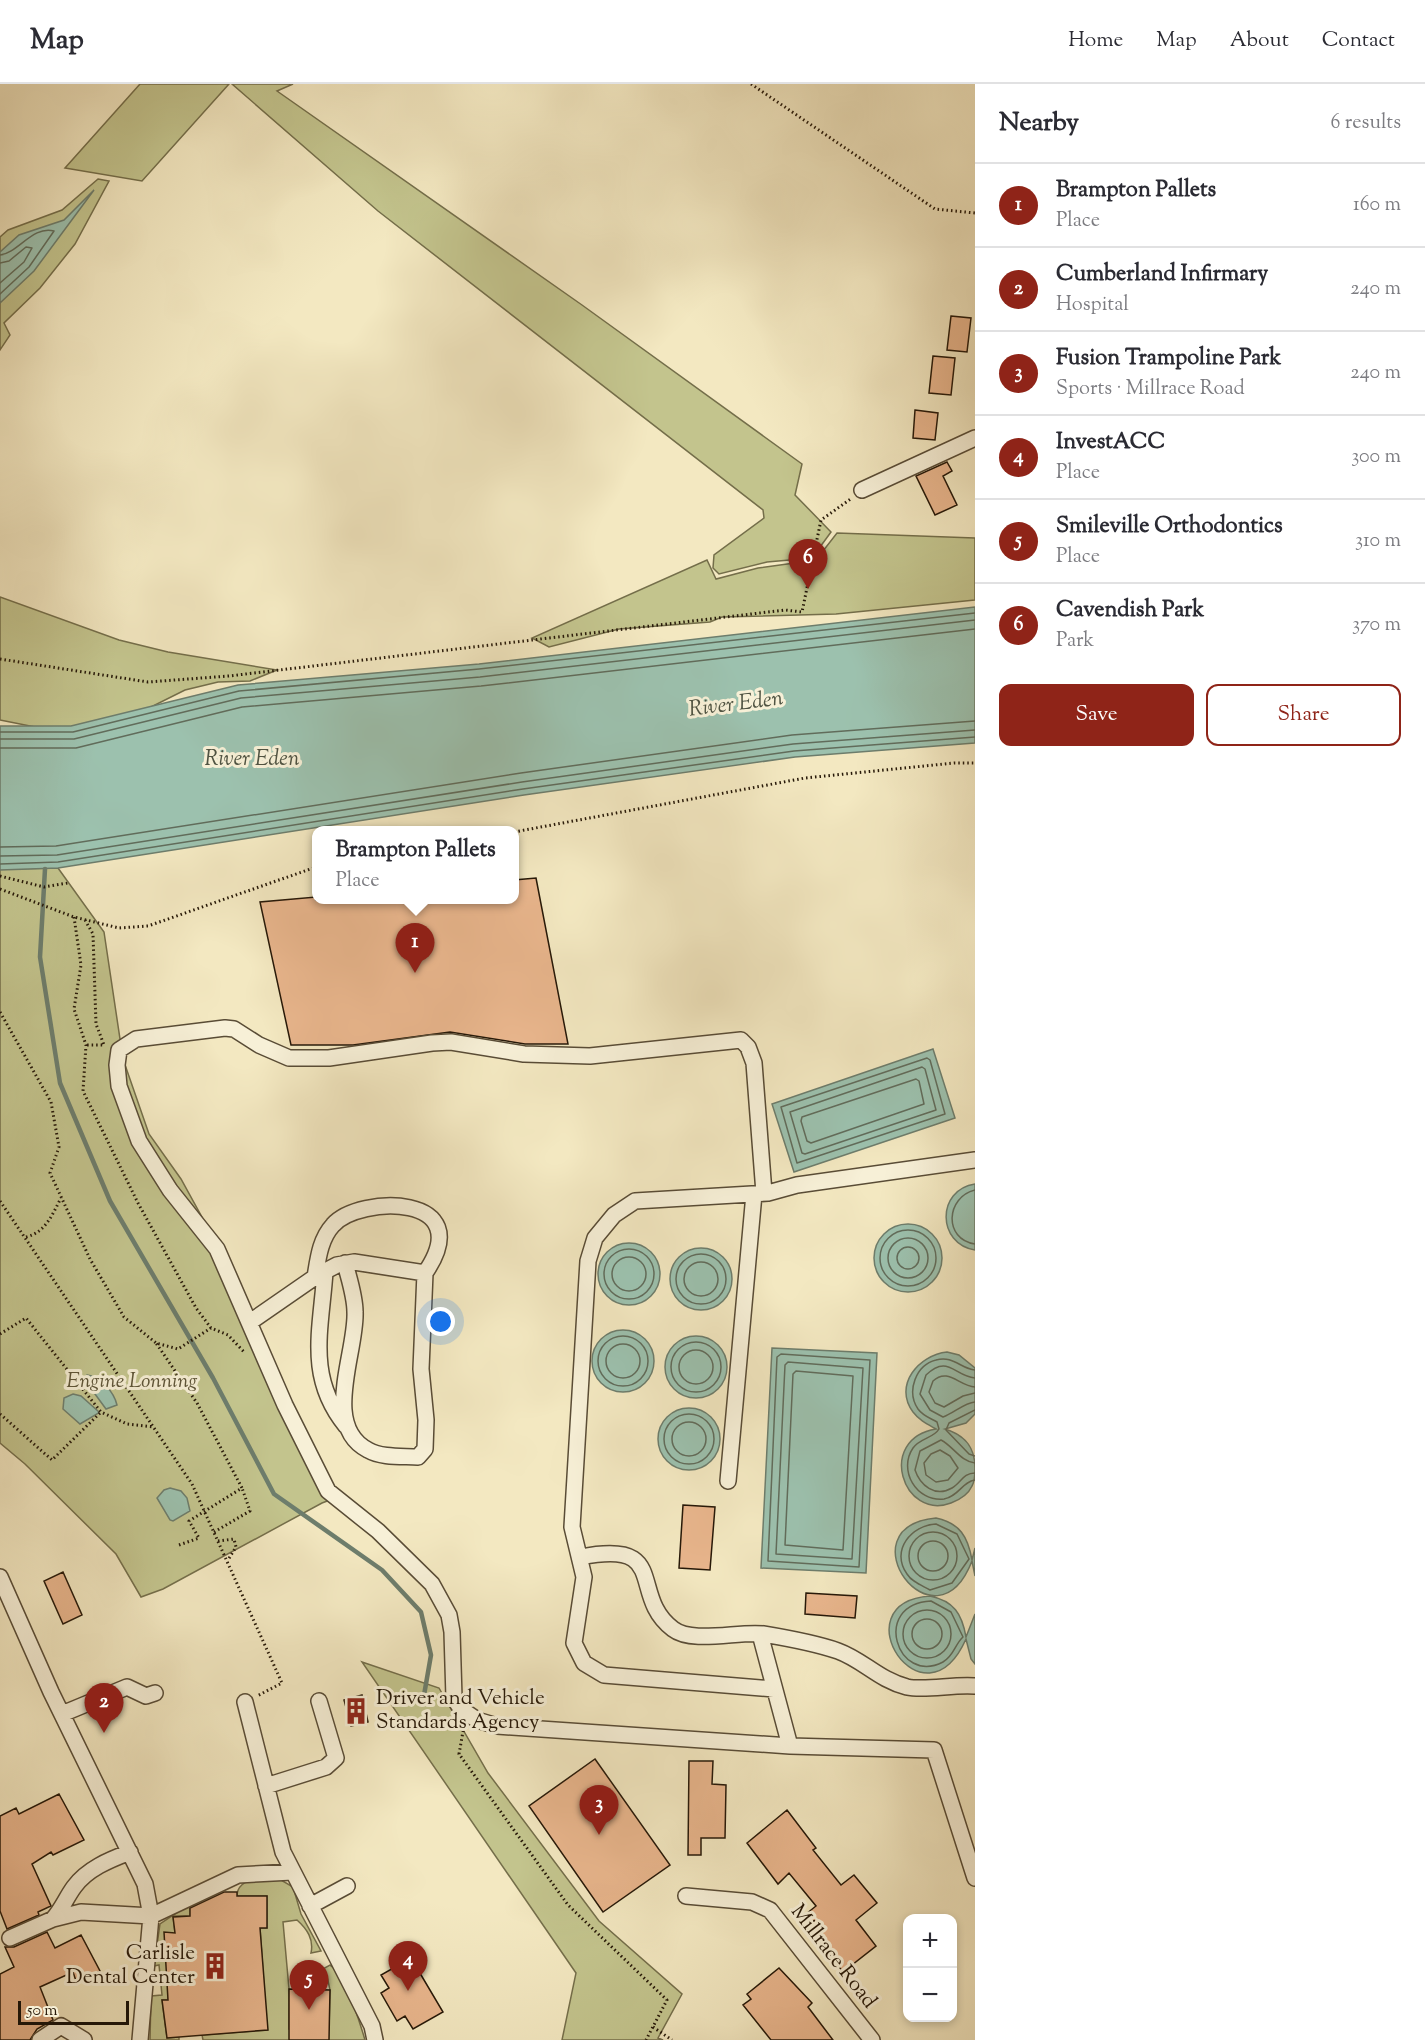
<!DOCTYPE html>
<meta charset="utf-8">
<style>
body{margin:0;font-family:"Sorts Mill Goudy",serif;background:#f7f7f7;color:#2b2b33}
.controls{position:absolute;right:18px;bottom:18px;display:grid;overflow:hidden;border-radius:12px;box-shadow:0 3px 9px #0003}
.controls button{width:54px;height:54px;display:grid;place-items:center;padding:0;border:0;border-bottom:2px solid #e1e1e2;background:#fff;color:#2b2b33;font:30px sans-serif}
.scale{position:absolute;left:18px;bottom:15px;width:111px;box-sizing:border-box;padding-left:6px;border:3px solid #261808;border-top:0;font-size:16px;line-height:21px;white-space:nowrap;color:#261808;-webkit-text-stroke:4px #f7f0d7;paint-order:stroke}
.you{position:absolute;left:441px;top:1238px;width:21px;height:21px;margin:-15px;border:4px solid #fff;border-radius:50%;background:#1a73e8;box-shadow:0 0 0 9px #1a73e833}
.badge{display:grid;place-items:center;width:39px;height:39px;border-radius:50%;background:#8f2418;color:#fff;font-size:20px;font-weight:700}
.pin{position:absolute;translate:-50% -50px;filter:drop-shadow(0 2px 3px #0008)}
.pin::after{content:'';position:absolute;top:32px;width:21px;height:18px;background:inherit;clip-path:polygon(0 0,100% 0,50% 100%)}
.popup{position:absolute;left:312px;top:742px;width:207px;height:78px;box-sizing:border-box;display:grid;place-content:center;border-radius:12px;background:#fff;filter:drop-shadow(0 2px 4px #0005);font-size:20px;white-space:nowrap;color:#7c7c81}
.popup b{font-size:22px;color:#2b2b33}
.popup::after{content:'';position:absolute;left:50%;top:100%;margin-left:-12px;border:12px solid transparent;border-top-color:#fff}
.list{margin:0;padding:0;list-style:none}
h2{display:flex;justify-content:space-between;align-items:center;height:78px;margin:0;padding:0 24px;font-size:26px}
h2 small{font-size:20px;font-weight:400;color:#7c7c81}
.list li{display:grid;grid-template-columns:39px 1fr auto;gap:18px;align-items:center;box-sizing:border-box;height:84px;padding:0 24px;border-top:2px solid #e1e1e2}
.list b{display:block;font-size:22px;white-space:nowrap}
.list p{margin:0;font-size:20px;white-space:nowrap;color:#7c7c81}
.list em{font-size:20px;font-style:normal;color:#7c7c81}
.actions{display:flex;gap:12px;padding:18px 24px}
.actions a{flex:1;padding:14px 0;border:2px solid #8f2418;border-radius:12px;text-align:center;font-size:21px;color:#8f2418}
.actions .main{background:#8f2418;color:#fff}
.map{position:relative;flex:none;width:975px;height:1956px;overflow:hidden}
header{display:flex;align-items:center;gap:36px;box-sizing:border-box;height:84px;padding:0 30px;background:#fff;border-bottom:2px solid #e1e1e2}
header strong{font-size:28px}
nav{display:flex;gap:33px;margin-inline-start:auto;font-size:21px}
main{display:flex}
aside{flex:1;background:#fff}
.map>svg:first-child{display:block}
</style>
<header>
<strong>Map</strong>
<nav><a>Home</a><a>Map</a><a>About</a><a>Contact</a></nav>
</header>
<main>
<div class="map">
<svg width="975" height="1956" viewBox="0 0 975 1956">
<rect width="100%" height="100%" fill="#f3e8c1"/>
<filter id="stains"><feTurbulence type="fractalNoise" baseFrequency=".00333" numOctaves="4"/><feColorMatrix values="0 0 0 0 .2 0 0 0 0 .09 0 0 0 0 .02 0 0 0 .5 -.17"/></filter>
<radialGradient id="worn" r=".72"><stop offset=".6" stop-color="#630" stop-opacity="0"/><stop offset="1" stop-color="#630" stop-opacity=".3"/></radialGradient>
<path fill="#c3c48d" stroke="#746e4a" stroke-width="1.5" d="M140 0H229L142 97 65 84Z
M232 0H293L277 7 582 221 802 380 795 411 831 448 812 474 767 478 719 490 713 484 714 471 764 434 763 426 378 127Z
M98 95 109 97 75 160 40 204 4 239 10 251 0 266V153L8 146 62 126Z
M837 449 975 454V516L836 530 722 533 710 538 619 545 549 563 532 554 707 476 716 495 758 484 816 476Z
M0 513 119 556 168 568 277 586 250 597 218 598 185 606 141 628 92 641 45 645 0 636Z
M58 784 104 848 123 975 149 1050 181 1095 242 1206 285 1321 335 1414 322 1419 163 1505 141 1513 116 1470 25 1380 0 1359V785Z
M362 1578 439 1604 488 1689 599 1837 682 1910 658 1954 663 1956H562L576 1889Z
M253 1794 281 1796 293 1803 301 1830 321 1867 311 1869C314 1855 307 1845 297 1836L283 1838 289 1905V1945L329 1946 330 1906 327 1892 319 1887 330 1881C345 1890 360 1939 365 1956H203L202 1951 267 1946 260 1844H267V1812H237C237 1802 245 1798 253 1794Z
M190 1820V1832H173L175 1849 168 1916H162L167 1954 179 1953V1956H150L151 1912 162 1911 159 1881 154 1882 160 1840Z"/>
<path fill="#9cc1ae" stroke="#6d7d6c" stroke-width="1.5" d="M94 106 34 187 0 219V168L19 151 64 136Z
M975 523V659L795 673 524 711 58 784 0 786V642H71L238 601 479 580Z
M933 965 955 1034 794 1088 772 1020Z
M975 1100V1166C937 1160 936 1106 975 1100Z
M874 1174a34 34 0 1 1 68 0a34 34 0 1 1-68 0Z
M598 1190a31 31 0 1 1 62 0a31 31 0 1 1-62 0Z
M670 1195a31 31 0 1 1 62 0a31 31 0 1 1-62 0Z
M592 1277a31 31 0 1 1 62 0a31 31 0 1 1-62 0Z
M665 1283a31 31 0 1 1 62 0a31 31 0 1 1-62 0Z
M772 1264 877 1269 866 1489 761 1484Z
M947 1268 959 1271 975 1284V1330L966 1339 945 1345C965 1351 975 1363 975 1384 975 1391 975 1397 972 1402 968 1411 959 1416 951 1419 903 1437 876 1355 936 1345 927 1340 920 1337 913 1328 893 1301 919 1271 947 1268Z
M87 1291C100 1292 114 1308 117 1321L106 1325 84 1295Z
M73 1310 81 1312 99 1328 97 1330 80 1340 63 1325 64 1314Z
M658 1355a31 31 0 1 1 62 0a31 31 0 1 1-62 0Z
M170 1404 181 1407 187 1414 190 1427 173 1437 170 1436 157 1414 164 1406Z
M936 1434C960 1439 968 1453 972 1476L975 1464V1492L972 1477C935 1572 842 1443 936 1434Z
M930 1512C954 1517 962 1530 966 1553L975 1530V1580L971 1575 966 1555C924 1649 838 1519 930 1512Z"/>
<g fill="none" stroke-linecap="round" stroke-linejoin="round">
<path stroke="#616c5b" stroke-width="1.5" d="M0 171C18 169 33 141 54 147L29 183 0 210
M0 179 9 177 26 163 32 164 24 178 0 199
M0 648H73L239 607 479 585 975 529
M0 655H74L241 614 480 593 975 536
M0 664H76L242 623 481 602 975 545
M0 763 56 762 521 689 792 651 975 637
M0 772 57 771 522 698 793 660 975 646
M0 780 58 778 523 705 794 667 975 653
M927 974 930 976 945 1030 797 1079 781 1023Z
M922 983 925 985 936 1026 805 1070 802 1069 790 1028Z
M916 995 919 997 924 1020 811 1059 807 1057 801 1037 802 1033Z
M975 1106C946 1113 943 1155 975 1160
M880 1174a28 28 0 1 1 56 0a28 28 0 1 1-56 0Z
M888 1174a20 20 0 1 1 40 0a20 20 0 1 1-40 0Z
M897 1174a11 11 0 1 1 22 0a11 11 0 1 1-22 0Z
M604 1190a25 25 0 1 1 50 0a25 25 0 1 1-50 0Z
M676 1195a25 25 0 1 1 50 0a25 25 0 1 1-50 0Z
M612 1190a17 17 0 1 1 34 0a17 17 0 1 1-34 0Z
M684 1195a17 17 0 1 1 34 0a17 17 0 1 1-34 0Z
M598 1277a25 25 0 1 1 50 0a25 25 0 1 1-50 0Z
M671 1283a25 25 0 1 1 50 0a25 25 0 1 1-50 0Z
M606 1277a17 17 0 1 1 34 0a17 17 0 1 1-34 0Z
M679 1283a17 17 0 1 1 34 0a17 17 0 1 1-34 0Z
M781 1270 870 1276 859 1483 768 1477 777 1273Z
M788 1278 863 1284 852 1475 776 1470 785 1281Z
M975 1286C961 1285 953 1271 936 1276 916 1281 906 1307 918 1325 923 1332 930 1334 937 1338L939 1345C934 1354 920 1354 913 1364 898 1386 916 1418 944 1415 958 1413 963 1397 975 1396
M796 1287 853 1292 843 1466 785 1461 793 1290Z
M975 1294C954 1292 948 1270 926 1291L920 1310 930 1326 943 1333C954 1329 964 1319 975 1318
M975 1303C959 1302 948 1283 933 1297L929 1308 935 1319 944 1323 963 1312 975 1309
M975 1326 949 1339 946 1346 969 1370 975 1372
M664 1355a25 25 0 1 1 50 0a25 25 0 1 1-50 0Z
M672 1355a17 17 0 1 1 34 0a17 17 0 1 1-34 0Z
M940 1366 950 1372 958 1384 948 1396 936 1398 926 1391 924 1379 931 1370Z
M975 1379C961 1378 953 1362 941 1356L920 1367 915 1386C920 1401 935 1414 952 1404 961 1399 963 1389 975 1389
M936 1440 957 1450 969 1475 952 1499 930 1506C921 1501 912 1498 907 1490 890 1466 912 1441 936 1440Z
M909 1472a24 24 0 1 1 48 0a24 24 0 1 1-48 0Z
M918 1472a15 15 0 1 1 30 0a15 15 0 1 1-30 0Z
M931 1517 951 1528 963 1553C955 1560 954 1572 943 1578 897 1602 871 1520 931 1517Z
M903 1550a24 24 0 1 1 48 0a24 24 0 1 1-48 0Z
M912 1550a15 15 0 1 1 30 0a15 15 0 1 1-30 0Z"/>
<path stroke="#6d7d6c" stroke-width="4.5" d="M45 785 40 873 60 999 110 1117 213 1294 274 1410 382 1486 421 1528 431 1571 423 1617"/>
</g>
<path fill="#e8b58c" stroke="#261808" stroke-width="1.5" d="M951 232 971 234 967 268 947 266Z
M933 272 955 274 951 311 929 309Z
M915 326 938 329 935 356 913 354Z
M947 378 952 387 943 392 957 421 935 431 916 392Z
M536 794 568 960H525L450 948 353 961H291L260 818 316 813V816H514V796Z
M683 1421 715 1423 710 1486 679 1484Z
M63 1488 82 1531 63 1540 44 1497Z
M806 1509 857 1512 855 1534 805 1530Z
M362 1611 368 1638 351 1642 344 1616Z
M595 1675 670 1781 603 1828 529 1722Z
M689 1677H713L712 1700 726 1701 725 1754H701V1771H688Z
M59 1710 84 1756 53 1771 51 1768 32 1780 51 1822 38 1828 39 1831 7 1845 0 1827V1732L16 1724 19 1730Z
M787 1726 816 1764 813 1766 841 1801 854 1791 877 1819 856 1836 876 1862 843 1888 801 1834 816 1822 789 1789 778 1800 747 1759Z
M224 1808H237V1812H267V1844H260L268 1946 167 1954 162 1916H168L164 1848 175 1849 173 1833 190 1832V1824Z
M47 1848 55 1864 81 1851 100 1887 77 1900 73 1888 40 1903 53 1936 37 1945 30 1956H0V1890L14 1883 5 1863H14Z
M411 1874 443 1928 413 1945 405 1932 397 1937 381 1909 389 1904 381 1891Z
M779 1884 812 1919 808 1923 833 1956H771L743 1921 751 1915 747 1910Z
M289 1905 330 1906 329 1956H289Z"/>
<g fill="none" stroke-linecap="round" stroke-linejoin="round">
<defs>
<path id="minor" d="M862 406 975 354
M764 1109 754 979 748 963 741 956 590 972 524 970 451 958 432 959 329 974H289L259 961 234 945 225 944 136 955 119 966 117 981 119 1002 139 1057 170 1106 217 1165 285 1321 328 1407 378 1447 432 1500 449 1531 452 1548 454 1614 461 1625 477 1636 497 1642 790 1662 934 1666 975 1794
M345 1179C349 1195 355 1212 355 1228 357 1267 321 1342 368 1366 382 1374 402 1372 418 1373L425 1365 426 1336 421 1285 425 1189
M325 1188C321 1246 306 1293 346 1342
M250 1238 315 1193 316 1192 337 1181 354 1178 425 1189C480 1109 359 1111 333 1141 320 1155 318 1175 315 1193
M728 1397 754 1110
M581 1473C671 1455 628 1511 673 1545 692 1560 739 1547 763 1550 787 1554 815 1559 838 1567 863 1576 879 1596 907 1603 925 1607 954 1600 975 1602
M0 1493 51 1608 145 1800 151 1832 140 1956
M760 1550 790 1662
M774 1605 604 1591 584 1579 574 1559 584 1493 572 1443 588 1177 595 1154 614 1131 635 1117 768 1109 797 1101 975 1076
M245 1618 283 1768 372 1942 375 1956
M62 1630 127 1603 146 1612 155 1609
M266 1702 326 1683 336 1674 319 1617
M686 1812 752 1818 770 1826 872 1956
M310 1822 347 1802
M53 1835C62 1825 66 1814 74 1803 87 1785 109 1776 130 1768
M10 1854 53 1835 81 1828 151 1832 238 1791 292 1788
M40 1956 61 1942 84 1956"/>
</defs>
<use href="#minor" stroke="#594c36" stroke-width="18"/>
<path stroke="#261808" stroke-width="3" stroke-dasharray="1.5 3" stroke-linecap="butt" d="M751 0 935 125 975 129
M0 575 148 598 229 592 785 526 802 528 821 436 852 414
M514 748 805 694 954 679H975
M0 792 44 803 68 799
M0 805 74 833 119 844 148 842 316 783
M74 833 81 881 74 925 86 961 83 1007 138 1119 196 1224 211 1244 228 1251 245 1269
M85 836 93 850 96 940 104 961H86
M0 928 51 1018 59 1063 50 1089 90 1175 124 1233 156 1259
M0 1117 192 1400 282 1599 257 1612
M26 1153C46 1148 52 1131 61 1114
M0 1250 26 1234 101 1328 127 1340 154 1343
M0 1330 52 1376 100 1329
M214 1448 250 1427 242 1404
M218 1457 234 1455 236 1463 228 1476
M179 1461 199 1454 189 1437 242 1404 197 1319 156 1259 178 1265 211 1244
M464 1642 459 1670 568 1821 667 1916 646 1956
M653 1943 672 1956"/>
<use href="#minor" stroke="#f7f0d7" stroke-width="15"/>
</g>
<defs>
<symbol id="building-bare" viewBox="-9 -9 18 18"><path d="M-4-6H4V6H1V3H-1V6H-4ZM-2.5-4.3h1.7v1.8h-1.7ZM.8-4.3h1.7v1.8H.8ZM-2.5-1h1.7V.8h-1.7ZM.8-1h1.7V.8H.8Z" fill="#8f2418" stroke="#f7f0d7" stroke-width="2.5" paint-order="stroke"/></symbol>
</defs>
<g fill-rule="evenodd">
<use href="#building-bare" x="337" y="1608" width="38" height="38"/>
<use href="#building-bare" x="196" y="1863" width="38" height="38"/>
</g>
<g text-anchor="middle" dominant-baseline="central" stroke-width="6" stroke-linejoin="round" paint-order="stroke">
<g font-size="21" font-style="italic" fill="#5d5437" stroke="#f7f0d7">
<text x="132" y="1298">Engine Lonning</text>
</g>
<g font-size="21" fill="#261808" stroke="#f7f0d7" text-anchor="start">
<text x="376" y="1615">Driver and Vehicle<tspan x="376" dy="24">Standards Agency</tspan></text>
<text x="195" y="1870" text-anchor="end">Carlisle<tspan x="195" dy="24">Dental Center</tspan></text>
</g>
<g font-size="21" fill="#261808" stroke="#f7f0d7">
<text transform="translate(833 1873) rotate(52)">Millrace Road</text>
</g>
<g font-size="22" font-style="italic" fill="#4f5342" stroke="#f7f0d7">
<text transform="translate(736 621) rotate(-7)">River Eden</text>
<text x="252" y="676">River Eden</text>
</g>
</g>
<rect width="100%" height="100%" filter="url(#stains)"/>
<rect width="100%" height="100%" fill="url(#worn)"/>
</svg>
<div class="controls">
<button>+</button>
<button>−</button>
</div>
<div class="scale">50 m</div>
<div class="you"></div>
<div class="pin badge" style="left:415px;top:889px">1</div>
<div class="popup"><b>Brampton Pallets</b>Place</div>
<div class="pin badge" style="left:104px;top:1649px">2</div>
<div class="pin badge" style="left:599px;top:1751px">3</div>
<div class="pin badge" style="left:408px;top:1907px">4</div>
<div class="pin badge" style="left:309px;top:1926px">5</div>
<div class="pin badge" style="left:808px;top:505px">6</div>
</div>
<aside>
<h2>Nearby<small>6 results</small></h2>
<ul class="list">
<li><span class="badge">1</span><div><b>Brampton Pallets</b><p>Place</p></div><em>160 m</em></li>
<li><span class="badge">2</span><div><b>Cumberland Infirmary</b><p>Hospital</p></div><em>240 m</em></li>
<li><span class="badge">3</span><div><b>Fusion Trampoline Park</b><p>Sports · Millrace Road</p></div><em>240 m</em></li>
<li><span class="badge">4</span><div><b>InvestACC</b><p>Place</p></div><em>300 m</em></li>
<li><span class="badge">5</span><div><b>Smileville Orthodontics</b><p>Place</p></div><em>310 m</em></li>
<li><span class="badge">6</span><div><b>Cavendish Park</b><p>Park</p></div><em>370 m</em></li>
</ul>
<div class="actions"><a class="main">Save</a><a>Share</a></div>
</aside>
</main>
